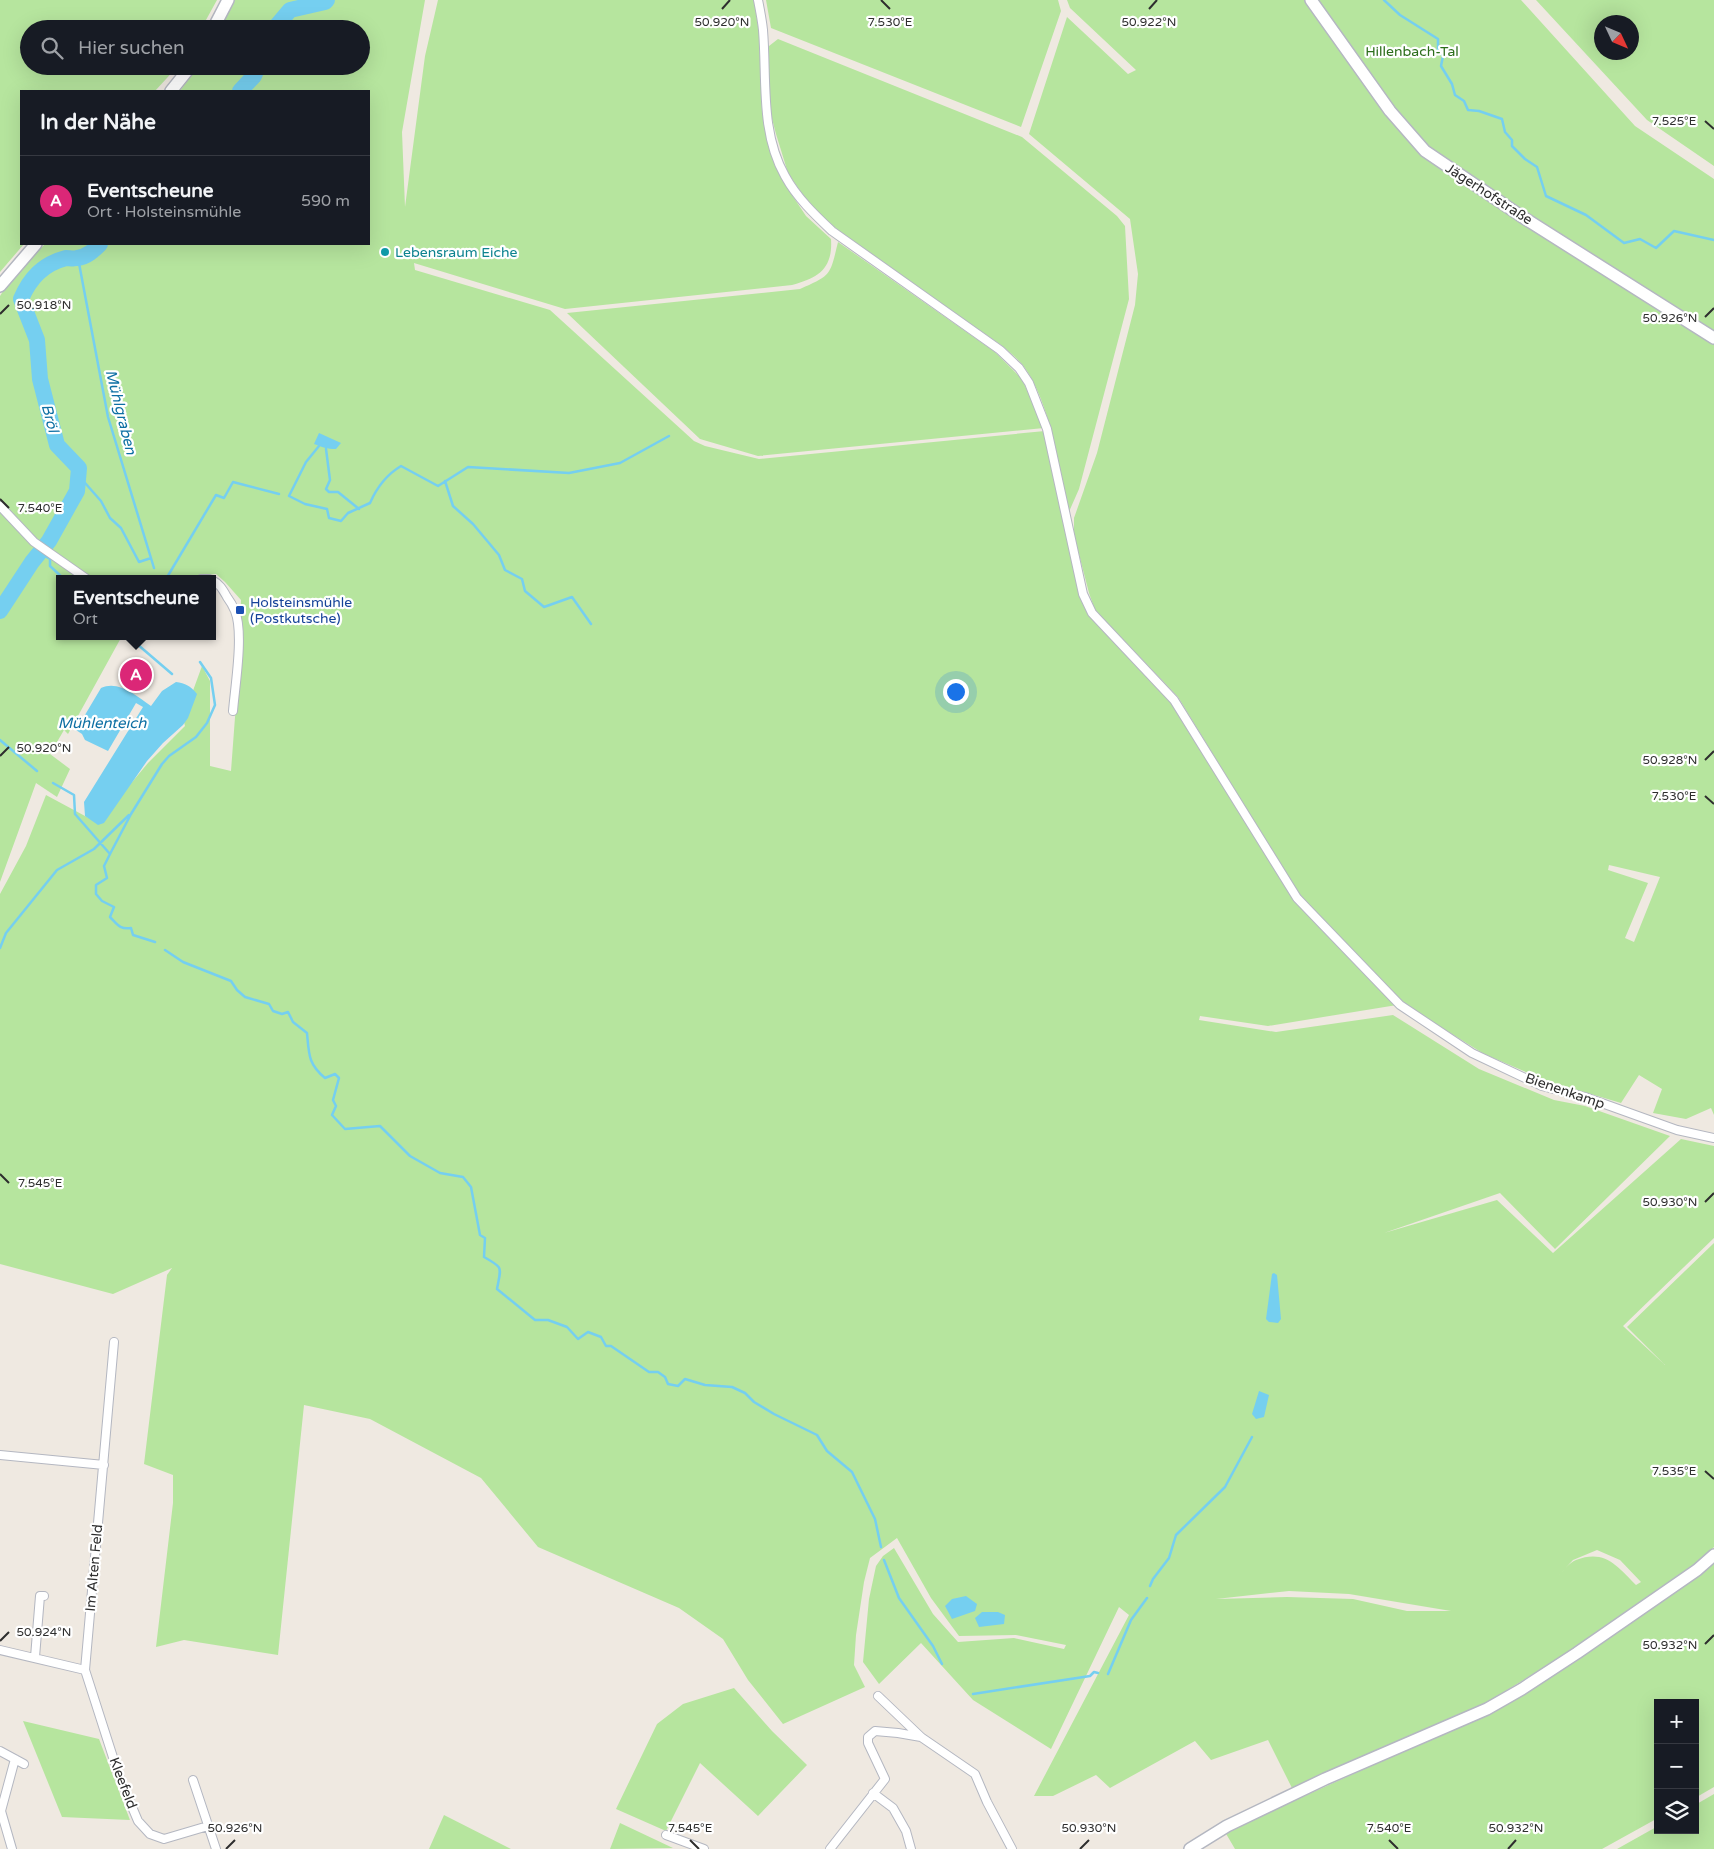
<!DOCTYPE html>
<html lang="de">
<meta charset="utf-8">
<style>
body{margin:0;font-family:"Varela Round",sans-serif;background:#242831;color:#f1f3f6}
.controls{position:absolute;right:15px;bottom:15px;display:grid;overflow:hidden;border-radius:0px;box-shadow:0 5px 20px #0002}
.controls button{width:45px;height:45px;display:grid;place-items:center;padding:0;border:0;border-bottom:1px solid #363941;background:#171b24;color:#f1f3f6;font:25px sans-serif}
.compass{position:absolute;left:1594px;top:15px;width:45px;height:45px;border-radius:50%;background:#171b24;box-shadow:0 5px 20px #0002;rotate:134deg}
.you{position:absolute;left:955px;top:691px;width:18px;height:18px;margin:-12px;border:4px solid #fff;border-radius:50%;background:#1a73e8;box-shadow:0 0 0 8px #1a73e833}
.badge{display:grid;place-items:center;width:32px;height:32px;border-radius:50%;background:#db2777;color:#fff;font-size:16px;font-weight:700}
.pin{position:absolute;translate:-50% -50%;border:2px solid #fff;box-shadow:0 1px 5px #0006}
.popup{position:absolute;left:56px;top:575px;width:160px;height:65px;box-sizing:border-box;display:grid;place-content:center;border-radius:0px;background:#171b24;filter:drop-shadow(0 1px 4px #0005);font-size:16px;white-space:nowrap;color:#9ea1a6}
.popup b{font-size:19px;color:#f1f3f6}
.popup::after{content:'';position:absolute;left:50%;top:100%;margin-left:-10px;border:10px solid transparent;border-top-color:#171b24}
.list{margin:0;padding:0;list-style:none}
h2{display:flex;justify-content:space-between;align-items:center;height:65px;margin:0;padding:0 20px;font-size:21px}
h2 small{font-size:16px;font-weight:400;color:#9ea1a6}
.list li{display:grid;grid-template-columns:32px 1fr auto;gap:15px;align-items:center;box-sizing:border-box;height:90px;padding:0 20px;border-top:1px solid #363941}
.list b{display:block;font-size:19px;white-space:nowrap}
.list p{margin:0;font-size:16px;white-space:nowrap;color:#9ea1a6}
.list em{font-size:16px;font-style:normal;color:#9ea1a6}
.icon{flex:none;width:28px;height:28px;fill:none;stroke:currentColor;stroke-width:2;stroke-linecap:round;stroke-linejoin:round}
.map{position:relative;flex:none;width:1714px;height:1849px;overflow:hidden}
.search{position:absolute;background:#171b24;box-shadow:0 5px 20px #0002;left:20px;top:20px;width:350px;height:55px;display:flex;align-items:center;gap:12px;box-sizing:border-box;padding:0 18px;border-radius:28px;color:#9ea1a6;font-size:19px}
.panel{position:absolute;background:#171b24;box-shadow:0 5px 20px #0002;left:20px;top:90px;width:350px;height:155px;border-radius:0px}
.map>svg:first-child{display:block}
</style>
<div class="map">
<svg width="1714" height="1849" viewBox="0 0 1714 1849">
<rect width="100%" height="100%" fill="#efe9e1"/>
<path fill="#b6e59e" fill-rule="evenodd" d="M0 0H217L201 29H29V66H178L155 91H21V244H24L0 272Z
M233 0H425L402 132 405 207 425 56 438 0H754L759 33 762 112 771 155 786 186 806 216 831 239C833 269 818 278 792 285L565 309 414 263 415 270 550 310 694 441 705 446 759 459 1045 431 1079 592 1171 701 1291 895 1397 1005 1268 1026 1200 1016 1199 1020 1276 1032 1393 1015 1479 1069 1554 1100 1585 1106 1670 1136 1555 1249 1500 1193 1384 1233 1497 1200 1553 1253 1681 1139 1714 1146V1238L1623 1326 1665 1365 1627 1327 1714 1243V1547L1697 1563 1566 1654 1484 1704 1293 1790 1268 1740 1211 1760 1195 1741 1110 1788 1096 1775 1053 1796H1034L1129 1615 1119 1607 1051 1749 973 1700 921 1643 879 1684 863 1662 869 1599 876 1566 883 1556 894 1548 933 1614 958 1642 1014 1638 1064 1649 1066 1645 1016 1635 959 1636 931 1598 897 1538 870 1558 864 1582 856 1635 854 1665 865 1687 783 1724 748 1680 723 1639 679 1608 538 1547 481 1478 370 1419 304 1405 278 1655 184 1640 156 1647 173 1503V1475L144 1464 167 1275 172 1268 113 1294 0 1264V894L26 846 46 795 98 823 148 763 185 726 183 718 202 666 210 681V766L231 771 238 677 241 600 225 582 216 574 169 579H60V636H122L68 734 64 730 50 754 70 769 57 797 36 783 0 882V296L12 277 45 244H369V91H180L198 66H361V29H221ZM1597 1550 1620 1560 1641 1582 1636 1585C1617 1566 1605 1549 1576 1560 1569 1563 1563 1571 1558 1576L1573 1560ZM1289 1591 1349 1594 1451 1611H1407L1353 1599 1287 1597 1216 1599Z
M766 0H1058L1061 11 1021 127 771 28Z
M1067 0H1521L1635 126 1714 179V1115L1711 1108 1686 1119 1653 1113 1662 1089 1639 1075 1621 1103 1547 1081 1484 1054 1399 1001 1297 892 1178 697 1095 610 1089 593 1074 535V518L1097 453 1135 305 1138 274 1130 219 1029 134 1067 17 1128 74 1136 70 1070 8ZM1609 865 1660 877 1634 942 1625 938 1648 883 1608 870Z
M1536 0H1714V166L1647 120ZM1602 22H1632V52H1602Z
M778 39 1022 137 1117 216 1125 226 1129 299 1079 489 1068 514C1059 468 1053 417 1030 376 1023 363 1012 354 1001 345L863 250 813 210 788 173 776 134 768 103 769 46Z
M838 242 995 352 1022 379 1044 428 758 456 700 439 567 313 800 289C832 275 830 275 838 242Z
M1714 1563V1787L1695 1798V1703H1658V1818L1602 1849H1235L1225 1832 1490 1712 1578 1660Z
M734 1688 772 1731 807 1765 758 1816 700 1763 666 1831 616 1809 657 1724 683 1704Z
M23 1721 99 1739 130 1820 62 1817Z
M1714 1794V1849H1617L1658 1826V1830H1695V1805Z
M444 1815 511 1849H429Z
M620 1823 673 1848H674L610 1849Z"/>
<path fill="#75cff0" d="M319 433 341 443 336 449C327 449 322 447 314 444Z
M176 682C185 683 191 686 197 694L188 718 183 725 163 743 147 761 104 823 98 825 85 816 84 802 143 707 136 703 108 751 85 740 82 734 76 730 101 688C119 680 136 696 151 706L162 691Z
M1274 1273 1277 1275 1281 1319 1278 1323 1269 1322 1266 1319 1272 1274Z
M1259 1391 1269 1395 1264 1417 1256 1419 1252 1414Z
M966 1596 977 1604 975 1611 952 1619 945 1606 952 1599Z
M982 1612H998L1005 1615 1004 1624 979 1627 975 1618Z"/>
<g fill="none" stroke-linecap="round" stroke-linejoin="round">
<path stroke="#75cff0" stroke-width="2.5" d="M1384 0 1400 15 1438 39V49L1443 56 1441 66 1452 84 1455 95 1464 101 1468 110 1479 111 1502 119 1505 132 1512 140V146L1525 159 1537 167 1546 196 1586 215 1624 243 1640 239 1656 248 1674 231 1714 240
M78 258 108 417 154 568
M319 446 306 462 289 496 305 504 327 509 329 518 341 521 348 513 370 503C377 487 386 475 401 466L438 486 468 467 569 473 620 463 669 436
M326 449 330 480 326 489 329 492H338L359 509
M78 475 101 501 110 518 121 528 139 562 151 558
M445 481 453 506 473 524 499 555 505 570 522 579 525 591 544 607 572 597 591 624
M40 553 50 559V566L64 579
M166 579 216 495 224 498 233 482 279 494
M130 638 172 674
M0 740 37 771
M53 783 74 795 75 814 110 854 104 866 107 878 96 885V894L102 901 114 907 110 917C117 924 120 930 131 928L133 935 155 942
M110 854 131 814 162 764 169 756 196 737 207 723 215 705 211 678 200 662
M0 948 6 933 57 870 94 849 129 815
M165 950 183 962 231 981 237 990 245 997 269 1004 273 1011 282 1014 288 1012 293 1022 307 1033C309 1054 308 1064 325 1078L335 1074 339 1078 333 1100 336 1106 332 1115 345 1129 380 1126 410 1156 440 1173 463 1177 471 1187 480 1235 485 1238 484 1257C504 1268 501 1267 497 1289L535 1320H548L567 1327 578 1339 588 1332 601 1337 606 1346H611L649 1372H658L665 1377 668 1384 678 1386 685 1379 705 1385 732 1387 745 1393 754 1402 774 1414 817 1435 827 1451 852 1472 875 1519 881 1547
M884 1560 899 1598 933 1646 942 1664
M1150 1586 1153 1579 1169 1558 1176 1535 1225 1487 1252 1437
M1108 1674 1131 1620 1147 1598
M973 1694 1090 1676 1094 1672 1098 1673"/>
<path stroke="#75cff0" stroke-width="16" d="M274 29 290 10 325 2 327 0
M240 91 254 76 258 66
M0 611 32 562 49 541 77 491 79 468 57 445 40 379 37 340 21 299C30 278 43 264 66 258 69 258 74 259 77 258 87 257 94 250 100 244"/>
<defs>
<path id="street" d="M758 0C760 10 762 20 763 30 767 79 760 132 785 176 797 198 815 215 832 231L1000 350 1019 368 1029 383 1047 429 1083 594 1092 613 1174 700 1297 898 1400 1005 1472 1053 1542 1086 1585 1097 1677 1130 1714 1138
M0 506 34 542 87 579
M201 579H209
M212 580C220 584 223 590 227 597 230 601 233 606 235 611 244 633 235 686 233 711
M114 1342 85 1670 119 1776 138 1821 150 1834 164 1839 208 1826
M0 1455 104 1465
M0 1650 85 1670
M35 1657 40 1596H44
M878 1696 921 1737 975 1774 987 1802 1012 1849
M0 1751 24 1764
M193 1780 216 1849
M873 1793 893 1808 906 1831 911 1849
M1 1811 15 1759
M1 1811 12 1849
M666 1835 704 1849
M830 1849 885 1779 868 1743V1737L875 1731 898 1733 921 1737"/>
<path id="secondary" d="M1311 0 1390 111 1425 151 1524 218 1714 338
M213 29 228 0
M171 91 191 66
M0 286 36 244
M1190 1849 1227 1826 1325 1779 1487 1709 1522 1689 1577 1653 1697 1570 1714 1555"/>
</defs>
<use href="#street" stroke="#b4b7c1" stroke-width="10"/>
<use href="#secondary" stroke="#b4b7c1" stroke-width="14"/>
<use href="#street" stroke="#fff" stroke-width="8"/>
<use href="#secondary" stroke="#fff" stroke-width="11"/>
</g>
<path fill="none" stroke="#2e2e2e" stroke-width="2" d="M881 0 890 9M722 9 730 0M1149 9 1157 0M1705 121 1714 129M0 314 9 305M1705 317 1714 308M0 499 9 508M0 756 9 747M1705 760 1714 751M1705 796 1714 804M0 1174 9 1183M1705 1202 1714 1193M1705 1471 1714 1479M0 1641 9 1632M1705 1644 1714 1635M690 1840 699 1849M1389 1840 1398 1849M226 1849 235 1840M1080 1849 1089 1840M1508 1849 1516 1840"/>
<circle fill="#0f9aa8" stroke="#fff" stroke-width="2" cx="385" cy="252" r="5"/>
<rect fill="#1a4fb4" stroke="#fff" stroke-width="2" x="235" y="605" width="10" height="10" rx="2.5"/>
<g text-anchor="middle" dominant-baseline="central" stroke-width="4.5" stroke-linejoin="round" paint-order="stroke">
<g font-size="14" fill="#2c6e1b" stroke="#fff">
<text x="1412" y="51">Hillenbach-Tal</text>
</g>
<g font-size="14" fill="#2e2e2e" stroke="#fff">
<text transform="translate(1489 194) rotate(33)">Jägerhofstraße</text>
<text transform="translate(1565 1091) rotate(19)">Bienenkamp</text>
<text transform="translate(94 1568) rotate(-85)">Im Alten Feld</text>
<text transform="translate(123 1783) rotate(69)">Kleefeld</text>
</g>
<g font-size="14" fill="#0d838f" stroke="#fff" text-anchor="start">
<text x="395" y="252">Lebensraum Eiche</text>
</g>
<g font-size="14" fill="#164399" stroke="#fff" text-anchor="start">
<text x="250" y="602">Holsteinsmühle<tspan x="250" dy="16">(Postkutsche)</tspan></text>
</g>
<g font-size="15" font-style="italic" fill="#0d6fa3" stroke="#fff">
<text transform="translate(121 412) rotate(76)">Mühlgraben</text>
<text transform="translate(50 418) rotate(75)">Bröl</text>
<text x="102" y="723">Mühlenteich</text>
</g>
</g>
<g font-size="12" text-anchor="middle" fill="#2e2e2e" stroke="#fff" stroke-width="4.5" stroke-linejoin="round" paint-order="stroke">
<text x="890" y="26">7.530°E</text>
<text x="722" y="26">50.920°N</text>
<text x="1149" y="26">50.922°N</text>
<text x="1674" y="125">7.525°E</text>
<text x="44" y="309">50.918°N</text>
<text x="1670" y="322">50.926°N</text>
<text x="40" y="512">7.540°E</text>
<text x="44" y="752">50.920°N</text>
<text x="1670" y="764">50.928°N</text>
<text x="1674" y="800">7.530°E</text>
<text x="40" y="1187">7.545°E</text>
<text x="1670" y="1206">50.930°N</text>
<text x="1674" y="1475">7.535°E</text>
<text x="44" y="1636">50.924°N</text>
<text x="1670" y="1649">50.932°N</text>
<text x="235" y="1832">50.926°N</text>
<text x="1089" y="1832">50.930°N</text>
<text x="1516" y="1832">50.932°N</text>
<text x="690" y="1832">7.545°E</text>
<text x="1389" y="1832">7.540°E</text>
</g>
</svg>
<div class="controls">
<button>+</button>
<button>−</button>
<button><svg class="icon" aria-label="layers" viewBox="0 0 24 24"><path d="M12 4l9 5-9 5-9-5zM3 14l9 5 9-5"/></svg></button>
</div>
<svg class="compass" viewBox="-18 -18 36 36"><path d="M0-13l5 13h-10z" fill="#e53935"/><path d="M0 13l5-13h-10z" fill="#9ea1a6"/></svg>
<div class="you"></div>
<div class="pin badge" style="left:136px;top:675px">A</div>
<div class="popup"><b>Eventscheune</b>Ort</div>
<div class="search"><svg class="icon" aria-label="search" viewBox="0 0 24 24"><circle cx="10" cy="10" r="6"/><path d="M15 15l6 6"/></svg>Hier suchen</div>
<section class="panel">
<h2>In der Nähe<small></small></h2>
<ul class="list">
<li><span class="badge">A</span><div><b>Eventscheune</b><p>Ort · Holsteinsmühle</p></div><em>590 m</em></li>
</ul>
</section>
</div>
